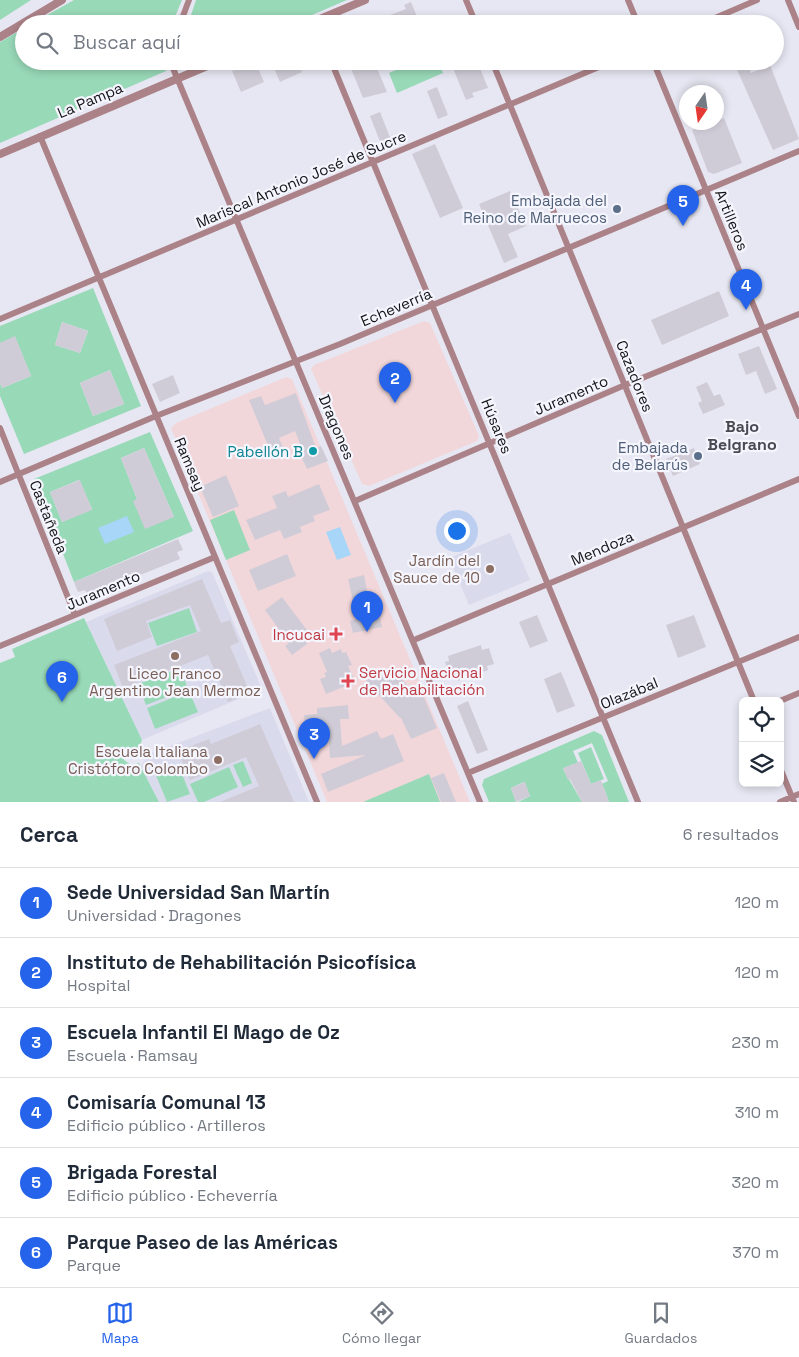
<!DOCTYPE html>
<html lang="es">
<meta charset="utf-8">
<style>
body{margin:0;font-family:"Space Grotesk",sans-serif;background:#f2f2f3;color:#1f2937}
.controls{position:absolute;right:15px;bottom:15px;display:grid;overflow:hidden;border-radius:8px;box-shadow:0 2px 8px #0003}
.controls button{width:45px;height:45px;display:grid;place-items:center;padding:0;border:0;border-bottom:1px solid #e0e1e3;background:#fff;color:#1f2937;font:25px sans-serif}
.compass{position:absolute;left:679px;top:85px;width:45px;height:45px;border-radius:50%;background:#fff;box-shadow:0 2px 8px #0003;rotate:193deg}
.you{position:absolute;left:456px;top:530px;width:18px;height:18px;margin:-12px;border:4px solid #fff;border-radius:50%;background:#1a73e8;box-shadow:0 0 0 8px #1a73e833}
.badge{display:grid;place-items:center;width:32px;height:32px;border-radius:50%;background:#2563eb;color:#fff;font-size:16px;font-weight:700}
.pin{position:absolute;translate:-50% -41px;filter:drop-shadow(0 1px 2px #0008)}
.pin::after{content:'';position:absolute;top:26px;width:18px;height:15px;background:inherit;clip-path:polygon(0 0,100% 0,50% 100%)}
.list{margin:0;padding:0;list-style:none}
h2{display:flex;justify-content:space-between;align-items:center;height:65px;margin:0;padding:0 20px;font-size:21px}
h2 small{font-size:16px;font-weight:400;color:#747a83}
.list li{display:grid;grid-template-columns:32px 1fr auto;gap:15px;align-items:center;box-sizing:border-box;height:70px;padding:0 20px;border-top:1px solid #e0e1e3}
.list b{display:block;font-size:19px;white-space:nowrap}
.list p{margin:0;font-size:16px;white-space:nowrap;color:#747a83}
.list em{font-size:16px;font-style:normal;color:#747a83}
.icon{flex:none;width:28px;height:28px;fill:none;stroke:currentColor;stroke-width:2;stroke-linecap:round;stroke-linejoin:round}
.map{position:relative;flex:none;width:799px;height:802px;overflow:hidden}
.search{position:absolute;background:#fff;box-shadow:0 2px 8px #0003;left:15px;right:15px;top:15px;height:55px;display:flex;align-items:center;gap:12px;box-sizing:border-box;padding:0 18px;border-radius:28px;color:#747a83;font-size:19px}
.sheet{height:485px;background:#fff}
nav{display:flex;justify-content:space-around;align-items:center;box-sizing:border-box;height:70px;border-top:1px solid #e0e1e3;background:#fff;font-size:14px;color:#747a83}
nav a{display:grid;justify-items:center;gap:2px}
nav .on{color:#2563eb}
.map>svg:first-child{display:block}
</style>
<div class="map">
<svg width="799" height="802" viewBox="0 0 799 802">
<rect width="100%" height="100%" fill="#e7e7f3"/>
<path fill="#dadaed" d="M510 533 530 580 469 605 449 558Z
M208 571 212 572 262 689 142 740 86 622Z
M270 708 309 802H159L141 766 149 754Z"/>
<path fill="#f2d7da" d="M424 321 430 323 479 436 477 441 369 486 362 484 311 369 314 365Z
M286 377 292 379 470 802H327L171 428 176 423Z"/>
<path fill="#98d9b8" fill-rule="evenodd" d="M0 0H31L0 20Z
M74 0H182L172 24H31Z
M196 0H347L291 24H188Z
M24 28V61H164L166 71 0 143V42Z
M416 61H438L443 73 397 93 389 73Z
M93 288 141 406 24 454 0 396V383L2 388 31 376 15 337 0 343V326ZM62 322 88 331 80 353 55 345ZM110 370 124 404 93 416 80 383Z
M150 432 193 531 74 582 34 479ZM144 448 174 517 137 499 121 458ZM79 480 92 509 62 522 50 492Z
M234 510 250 550 226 560 210 520Z
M189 608 197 632 157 646 148 623Z
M84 618 142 740 139 750 130 748 125 751 124 760 131 765 139 763 159 802H0V663L15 657 12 649Z
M180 668 188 689 146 705 138 684Z
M189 691 198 712 155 729 147 708Z
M594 731 602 735 629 802H609L604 788 597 791 595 787 608 781 592 743 573 751 584 777 573 764 563 769 582 802H518L530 796 524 782 511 788 516 802H489L482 785 484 779Z
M591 747 604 779 591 784 578 753Z
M243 761 252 783 243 787 233 765Z
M178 764 190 794 167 802 155 773Z
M229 767 238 787 204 802H198L190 784Z
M429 774 440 802H363Z"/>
<path fill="#a7d6f8" d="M127 516 134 532 105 544 98 528Z
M340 527 351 555 337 560 326 532Z"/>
<path fill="#d0ccd7" d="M411 2 420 24H412L410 19 394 24 390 15 406 9 404 5Z
M255 61 264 82 241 92 232 71Z
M271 61H297L302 72 280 82Z
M348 61H374L387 92 363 98Z
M450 61H458L460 66 477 61 488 88 472 93 474 97 466 100Z
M733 61H746L751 73 770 65 799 139 773 150Z
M437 87 448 115 438 119 427 91Z
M380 112 391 140 381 144 370 116Z
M724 118 742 163 714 174 708 172 692 130 716 122Z
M435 144 463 208 440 218 412 154Z
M510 191 526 226 508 234 518 257 504 263 479 204Z
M719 291 729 316 662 345 651 320Z
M62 322 88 331 80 353 55 345Z
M15 336 31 376 2 388 0 383V343Z
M759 346 777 389 765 394 756 371 746 375 738 354Z
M110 370 124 404 93 416 80 383Z
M173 375 180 393 160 402 152 384Z
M707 382 714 396 720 394 725 405 703 414 698 403 702 401 696 387Z
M296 393 316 448 321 446 328 461 307 469 301 456 304 454 295 431 279 438 286 455 274 460 249 400 261 396 265 405Z
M144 448 174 517 145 529 133 501 137 499 121 458Z
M694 448 700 464 673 476 666 459Z
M226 475 239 506 213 517 200 487Z
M80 480 92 510 62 522 50 492Z
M319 484 330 510 313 516 315 521 300 527 302 532 284 539 280 530 255 540 246 520 277 508 272 496 286 491 288 497Z
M178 539 183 550 177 552 180 559 88 596 85 590 78 592 74 582Z
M287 554 296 576 258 591 249 570Z
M364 575 373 620 380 618 382 627 353 633 350 621 357 619 348 579Z
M202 579 221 623 230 620 239 642 230 646 250 693 228 702 208 655 123 688 114 665 201 631 190 605 146 621 152 637 117 651 104 619Z
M282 597 310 634 304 639 307 644 292 655 285 646 289 643 265 610Z
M537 615 548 641 530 648 519 622Z
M694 615 706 647 678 658 666 625Z
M481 645 482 650 489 648 494 664 487 666 488 670 458 681 456 677 451 679 445 662 449 661 448 656Z
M330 648 332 653 341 649 342 653 346 652 352 665 348 666 354 679 349 680 351 684 326 694 320 679 326 677 324 673 327 672 319 653Z
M402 667 407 675 402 679 416 696 423 695 437 728 411 739 401 718H400L366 681 375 674 378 678 381 675 386 681Z
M561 672 575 706 557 713 544 679Z
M468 701 488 750 477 754 457 706Z
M348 705 349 719H340L342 746 377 731 381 739 393 734 404 761 328 792 321 774 366 755 330 758 328 730 306 732 304 715 317 714V708Z
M260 724 294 802H220L259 786 246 757 190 780 178 751 209 739 211 744Z
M581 761 591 784 601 780 609 802H582L570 779 568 780 563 768Z
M444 773 456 802H441L431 778Z
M525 782 530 796 516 802 511 788Z"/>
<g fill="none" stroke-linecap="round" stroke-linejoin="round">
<path stroke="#ab8287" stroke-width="6" d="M466 0 476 24
M628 0 638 24
M788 0 799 27
M180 24 189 0
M701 24 757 0
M170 61 480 802
M331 61 638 802
M492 61 754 701
M653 61 799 416
M40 136 317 802
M0 319 613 61
M0 428 75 615
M0 482 156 416 340 344 799 151
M355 501 625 385 799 314
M414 640 799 479
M0 646 215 557
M780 701 799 693
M780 768 794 802
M468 773 799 637
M780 802 799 794"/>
<path stroke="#ab8287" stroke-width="8" d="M308 24 365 0
M0 37 62 0
M0 154 219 61"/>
</g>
<g fill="#5c6f8a" stroke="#f5f5fe" stroke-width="2">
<circle cx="617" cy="209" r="5"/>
<circle cx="698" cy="456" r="5"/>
</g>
<circle fill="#0f9aa8" stroke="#f5f5fe" stroke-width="2" cx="313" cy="451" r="5"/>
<g fill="#8d6e63" stroke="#f5f5fe" stroke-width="2">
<circle cx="490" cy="569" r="5"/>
<circle cx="175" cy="656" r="5"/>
<circle cx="218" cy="760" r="5"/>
</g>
<g fill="#e0444e" stroke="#f5f5fe" stroke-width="2">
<path d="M333.5 626.5h5v5h5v5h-5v5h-5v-5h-5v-5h5z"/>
<path d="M345.5 673.5h5v5h5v5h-5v5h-5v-5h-5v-5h5z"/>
</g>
<g text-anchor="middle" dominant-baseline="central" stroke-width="4.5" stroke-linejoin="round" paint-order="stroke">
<g font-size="15" fill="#131317" stroke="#f5f5fe">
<text transform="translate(90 100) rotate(-23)">La Pampa</text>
<text transform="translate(301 179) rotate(-23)">Mariscal Antonio José de Sucre</text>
<text transform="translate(732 220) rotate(68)">Artilleros</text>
<text transform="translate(396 307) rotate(-23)">Echeverría</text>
<text transform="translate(635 376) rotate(68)">Cazadores</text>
<text transform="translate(571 395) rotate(-23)">Juramento</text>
<text transform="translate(497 426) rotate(68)">Húsares</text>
<text transform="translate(337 427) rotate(67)">Dragones</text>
<text transform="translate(190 464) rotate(67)">Ramsay</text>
<text transform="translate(49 517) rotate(68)">Castañeda</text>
<text transform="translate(602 548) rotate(-23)">Mendoza</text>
<text transform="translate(103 590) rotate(-23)">Juramento</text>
<text transform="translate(629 693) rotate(-22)">Olazábal</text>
</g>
<g font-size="15" fill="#4e5e75" stroke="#f5f5fe" text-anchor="end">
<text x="607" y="200">Embajada del<tspan x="607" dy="17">Reino de Marruecos</tspan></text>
<text x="688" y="447">Embajada<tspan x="688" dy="17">de Belarús</tspan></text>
</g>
<g font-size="15" fill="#0d838f" stroke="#f5f5fe" text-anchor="end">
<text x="303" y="451">Pabellón B</text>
</g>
<g font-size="15" fill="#785e54" stroke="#f5f5fe" text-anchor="end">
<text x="480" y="560">Jardín del<tspan x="480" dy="17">Sauce de 10</tspan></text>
<text x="175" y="673" text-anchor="middle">Liceo Franco<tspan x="175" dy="17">Argentino Jean Mermoz</tspan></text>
<text x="208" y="751">Escuela Italiana<tspan x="208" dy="17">Cristóforo Colombo</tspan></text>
</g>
<g font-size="15" fill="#be3a42" stroke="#f5f5fe" text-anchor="end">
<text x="325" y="634">Incucai</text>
<text x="359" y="672" text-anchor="start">Servicio Nacional<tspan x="359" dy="17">de Rehabilitación</tspan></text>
</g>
<g font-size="16" font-weight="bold" fill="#494952" stroke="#f5f5fe">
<text x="742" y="426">Bajo<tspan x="742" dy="18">Belgrano</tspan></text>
</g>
</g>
</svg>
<div class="controls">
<button><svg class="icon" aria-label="locate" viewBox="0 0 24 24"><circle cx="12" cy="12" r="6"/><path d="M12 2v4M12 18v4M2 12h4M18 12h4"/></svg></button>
<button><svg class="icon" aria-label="layers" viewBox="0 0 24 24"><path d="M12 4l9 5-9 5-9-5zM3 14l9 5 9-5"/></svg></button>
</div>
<svg class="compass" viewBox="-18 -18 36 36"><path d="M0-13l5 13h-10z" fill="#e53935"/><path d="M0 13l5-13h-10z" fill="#747a83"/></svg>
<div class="you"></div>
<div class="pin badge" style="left:367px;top:632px">1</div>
<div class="pin badge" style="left:395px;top:403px">2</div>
<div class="pin badge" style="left:314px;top:759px">3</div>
<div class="pin badge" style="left:746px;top:310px">4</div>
<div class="pin badge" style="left:683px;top:226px">5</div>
<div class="pin badge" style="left:62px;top:702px">6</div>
<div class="search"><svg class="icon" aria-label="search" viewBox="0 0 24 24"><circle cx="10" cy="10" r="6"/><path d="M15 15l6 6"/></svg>Buscar aquí</div>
</div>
<section class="sheet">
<h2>Cerca<small>6 resultados</small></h2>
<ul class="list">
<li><span class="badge">1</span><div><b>Sede Universidad San Martín</b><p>Universidad · Dragones</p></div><em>120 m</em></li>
<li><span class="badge">2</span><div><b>Instituto de Rehabilitación Psicofísica</b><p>Hospital</p></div><em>120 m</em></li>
<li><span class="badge">3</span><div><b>Escuela Infantil El Mago de Oz</b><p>Escuela · Ramsay</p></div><em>230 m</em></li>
<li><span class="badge">4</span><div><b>Comisaría Comunal 13</b><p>Edificio público · Artilleros</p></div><em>310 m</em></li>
<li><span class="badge">5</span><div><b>Brigada Forestal</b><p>Edificio público · Echeverría</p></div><em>320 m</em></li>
<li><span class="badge">6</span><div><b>Parque Paseo de las Américas</b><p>Parque</p></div><em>370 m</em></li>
</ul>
</section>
<nav>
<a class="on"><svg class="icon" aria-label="map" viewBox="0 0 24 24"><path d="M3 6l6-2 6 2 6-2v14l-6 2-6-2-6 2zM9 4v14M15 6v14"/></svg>Mapa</a>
<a><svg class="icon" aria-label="directions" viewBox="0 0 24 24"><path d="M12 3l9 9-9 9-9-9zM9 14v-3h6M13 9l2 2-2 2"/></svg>Cómo llegar</a>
<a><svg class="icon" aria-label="saved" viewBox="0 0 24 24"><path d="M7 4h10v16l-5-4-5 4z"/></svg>Guardados</a>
</nav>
